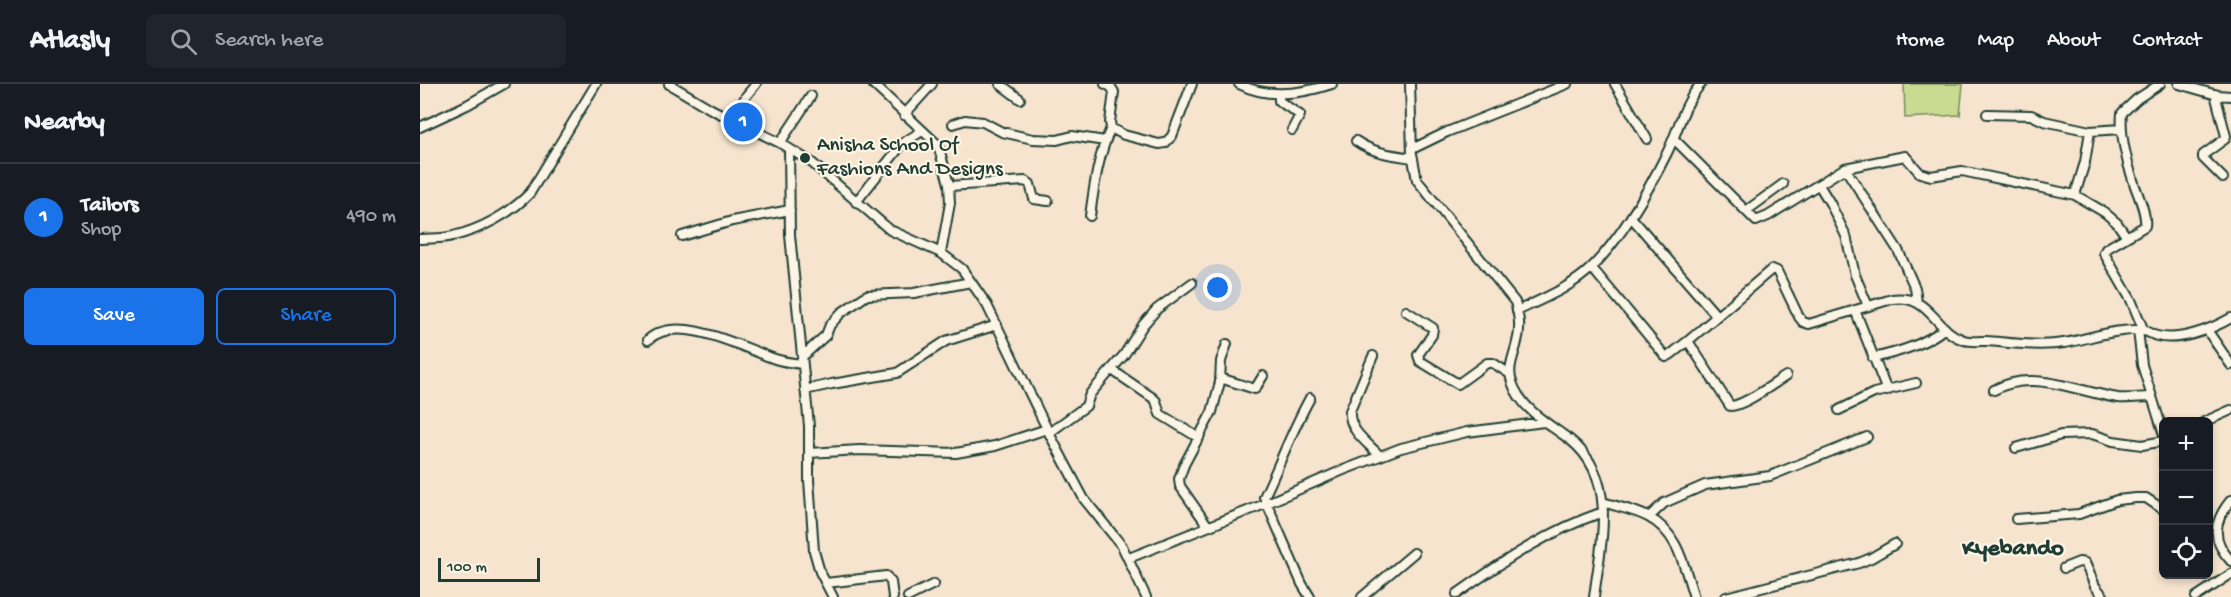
<!DOCTYPE html>
<meta charset="utf-8">
<style>
body{margin:0;font-family:"Gochi Hand",sans-serif;background:#20242c;color:#f1f3f6}
.controls{position:absolute;right:18px;bottom:18px;display:grid;overflow:hidden;border-radius:9px;box-shadow:0 3px 9px #0003}
.controls button{width:54px;height:54px;display:grid;place-items:center;padding:0;border:0;border-bottom:2px solid #363941;background:#171b24;color:#f1f3f6;font:30px sans-serif}
.scale{position:absolute;left:18px;bottom:15px;width:102px;box-sizing:border-box;padding-left:6px;border:3px solid #1f3d34;border-top:0;font-size:16px;line-height:21px;white-space:nowrap;color:#1f3d34;-webkit-text-stroke:4px #fcf5e5;paint-order:stroke}
.you{position:absolute;left:798px;top:204px;width:21px;height:21px;margin:-15px;border:4px solid #fff;border-radius:50%;background:#1a73e8;box-shadow:0 0 0 9px #1a73e833}
.badge{display:grid;place-items:center;width:39px;height:39px;border-radius:50%;background:#1a73e8;color:#fff;font-size:20px;font-weight:700}
.pin{position:absolute;translate:-50% -50%;border:3px solid #fff;box-shadow:0 2px 6px #0006}
.list{margin:0;padding:0;list-style:none}
h2{display:flex;justify-content:space-between;align-items:center;height:78px;margin:0;padding:0 24px;font-size:26px}
h2 small{font-size:20px;font-weight:400;color:#9ea1a6}
.list li{display:grid;grid-template-columns:39px 1fr auto;gap:18px;align-items:center;box-sizing:border-box;height:108px;padding:0 24px;border-top:2px solid #363941}
.list b{display:block;font-size:22px;white-space:nowrap}
.list p{margin:0;font-size:20px;white-space:nowrap;color:#9ea1a6}
.list em{font-size:20px;font-style:normal;color:#9ea1a6}
.actions{display:flex;gap:12px;padding:18px 24px}
.actions a{flex:1;padding:14px 0;border:2px solid #1a73e8;border-radius:9px;text-align:center;font-size:21px;color:#1a73e8}
.actions .main{background:#1a73e8;color:#fff}
.icon{flex:none;width:33px;height:33px;fill:none;stroke:currentColor;stroke-width:2;stroke-linecap:round;stroke-linejoin:round}
.map{position:relative;flex:none;width:1811px;height:513px;overflow:hidden}
header{display:flex;align-items:center;gap:36px;box-sizing:border-box;height:84px;padding:0 30px;background:#171b24;border-bottom:2px solid #363941}
header strong{font-size:28px}
nav{display:flex;gap:33px;margin-inline-start:auto;font-size:21px}
.search{width:420px;height:54px;background:#20242c;display:flex;align-items:center;gap:15px;box-sizing:border-box;padding:0 21px;border-radius:9px;color:#9ea1a6;font-size:22px}
main{display:flex}
aside{flex:1;background:#171b24}
.map>svg:first-child{display:block}
</style>
<header>
<strong>Atlasly</strong>
<div class="search"><svg class="icon" aria-label="search" viewBox="0 0 24 24"><circle cx="10" cy="10" r="6"/><path d="M15 15l6 6"/></svg>Search here</div>
<nav><a>Home</a><a>Map</a><a>About</a><a>Contact</a></nav>
</header>
<main>
<aside>
<h2>Nearby<small></small></h2>
<ul class="list">
<li><span class="badge">1</span><div><b>Tailors</b><p>Shop</p></div><em>490 m</em></li>
</ul>
<div class="actions"><a class="main">Save</a><a>Share</a></div>
</aside>
<div class="map">
<svg width="1811" height="513" viewBox="0 0 1811 513">
<rect width="100%" height="100%" fill="#f6e4ce"/>
<filter id="ink" filterUnits="userSpaceOnUse"><feTurbulence type="fractalNoise" baseFrequency=".0167" numOctaves="2"/><feDisplacementMap in="SourceGraphic" scale="12" xChannelSelector="R" yChannelSelector="G"/><feConvolveMatrix kernelMatrix="1 2 1 2 8 2 1 2 1" color-interpolation-filters="sRGB"/></filter>
<g filter="url(#ink)">
<path fill="#c9db90" stroke="#748c62" stroke-width="1.5" d="M1484 0H1543L1540 31 1485 34Z"/>
<g fill="none" stroke-linecap="round" stroke-linejoin="round">
<defs>
<path id="minor" d="M249 0 291 25 360 59 391 78 470 146 521 169 542 185 567 221 629 349 664 415 702 462 726 513
M453 0 518 61 529 100 530 119 521 169
M580 0 600 15
M685 0 691 3 694 8 690 38 691 44 704 51 739 60 745 59 752 52 772 0
M819 0C848 15 881 10 912 0
M990 0 992 70 997 96 1095 218C1099 232 1101 244 1097 258 1094 272 1087 284 1092 298 1099 321 1123 337 1142 350 1201 388 1181 456 1174 513
M1195 0 1227 55
M1759 0 1797 11 1811 12
M859 10V17L880 31 872 46
M1795 10 1806 52 1805 55 1783 71V74L1803 94
M1567 30 1611 31 1624 37 1670 47 1702 45
M484 31 512 0
M314 37 326 12 336 0
M533 40 545 36 563 38 582 48 613 55 637 56 652 52 685 57
M0 43 47 21 84 0
M1254 55 1336 137 1348 132 1425 84 1485 72 1500 89 1511 92 1542 87 1655 111 1684 128 1697 139 1706 152
M936 57C953 69 972 71 993 74
M360 59 391 12
M369 65 370 151 389 342V396L394 467 400 488 413 513
M992 65 1027 48 1147 0
M1425 84 1478 166 1495 204 1497 218
M1399 101 1410 119 1426 152 1435 191 1448 222
M529 102 605 97 610 100 614 115 628 117
M1655 111 1665 78 1670 47
M436 118 483 59 502 47
M1326 127 1363 100
M670 132C674 103 678 71 691 44
M1211 133 1296 231
M262 152 312 137 370 126
M0 155C11 154 23 155 33 152 60 146 91 129 110 109L176 0
M1172 184 1246 273 1250 271 1268 257 1352 185 1357 187 1379 233 1383 238 1389 240 1472 215C1510 209 1514 247 1544 256 1551 258 1560 257 1567 257 1592 259 1619 263 1644 259 1664 256 1680 249 1702 247 1709 246 1718 245 1724 247 1729 248 1733 251 1737 252 1759 258 1792 245 1811 234
M1435 226 1467 307
M986 227 1013 244 1012 251 998 271 1000 277 1038 300 1067 279H1073L1090 290
M1097 227C1122 215 1152 203 1172 183 1202 153 1228 107 1247 69 1259 45 1263 20 1281 0
M1718 246 1722 281 1744 351
M1787 246 1811 281
M1724 247 1711 216 1684 169 1686 165 1725 142C1727 128 1717 110 1713 96 1706 76 1700 49 1702 29L1717 15 1740 0
M228 256C258 228 323 264 355 275 364 278 373 279 382 280
M1268 257 1310 322C1324 322 1353 300 1366 292
M953 272 930 327C928 346 948 359 960 372
M382 273 406 251 410 241 421 229 447 211 494 209 551 198
M1453 274C1479 268 1504 261 1525 244
M692 286 733 314 736 317 740 330 779 354
M800 294 835 305 843 292
M385 306 412 300 477 289 526 257 577 241
M1574 306C1612 284 1658 308 1698 314 1709 315 1721 313 1731 313
M1419 326 1454 309 1496 299
M1784 338 1811 326
M629 349 666 322 670 310 704 271 723 241 737 225 772 199
M1596 364 1641 351 1672 350 1693 357 1722 361 1744 357
M389 369 439 366 536 369 575 362 627 345
M1811 416C1793 438 1791 456 1811 477
M1183 418C1198 423 1215 426 1228 433 1259 449 1264 483 1274 513
M1229 433 1244 419 1285 401 1350 392 1447 353
M1596 435 1659 430 1697 416 1716 414H1726L1744 426
M788 442 760 402 759 395 764 381 792 328 800 298 801 277 807 260
M709 474 845 420 921 387 981 364 1047 348 1124 338
M1644 484 1659 478 1665 479 1675 502 1684 513
M406 499 466 492 471 498 473 513
M1037 510C1083 477 1130 446 1183 428
M488 513 514 500
M890 513 882 500 844 413C860 380 872 346 890 314
M942 513 994 469
M1306 513 1439 479 1451 474 1475 460
M1776 513 1811 490"/>
</defs>
<use href="#minor" stroke="#1f3d34" stroke-width="12"/>
<use href="#minor" stroke="#fcf5e5" stroke-width="8"/>
</g>
</g>
<circle fill="#1f3d34" stroke="#fcf5e5" stroke-width="2" cx="385" cy="74" r="6"/>
<g text-anchor="middle" dominant-baseline="central" stroke-width="4.5" stroke-linejoin="round" paint-order="stroke">
<g font-size="21" fill="#1f3d34" stroke="#fcf5e5" text-anchor="start">
<text x="397" y="62">Anisha School Of<tspan x="397" dy="24">Fashions And Designs</tspan></text>
</g>
<g font-size="24" font-weight="bold" fill="#1f3d34" stroke="#fcf5e5">
<text x="1593" y="465">Kyebando</text>
</g>
</g>
</svg>
<div class="controls">
<button>+</button>
<button>−</button>
<button><svg class="icon" aria-label="locate" viewBox="0 0 24 24"><circle cx="12" cy="12" r="6"/><path d="M12 2v4M12 18v4M2 12h4M18 12h4"/></svg></button>
</div>
<div class="scale">100 m</div>
<div class="you"></div>
<div class="pin badge" style="left:323px;top:38px">1</div>
</div>
</main>
